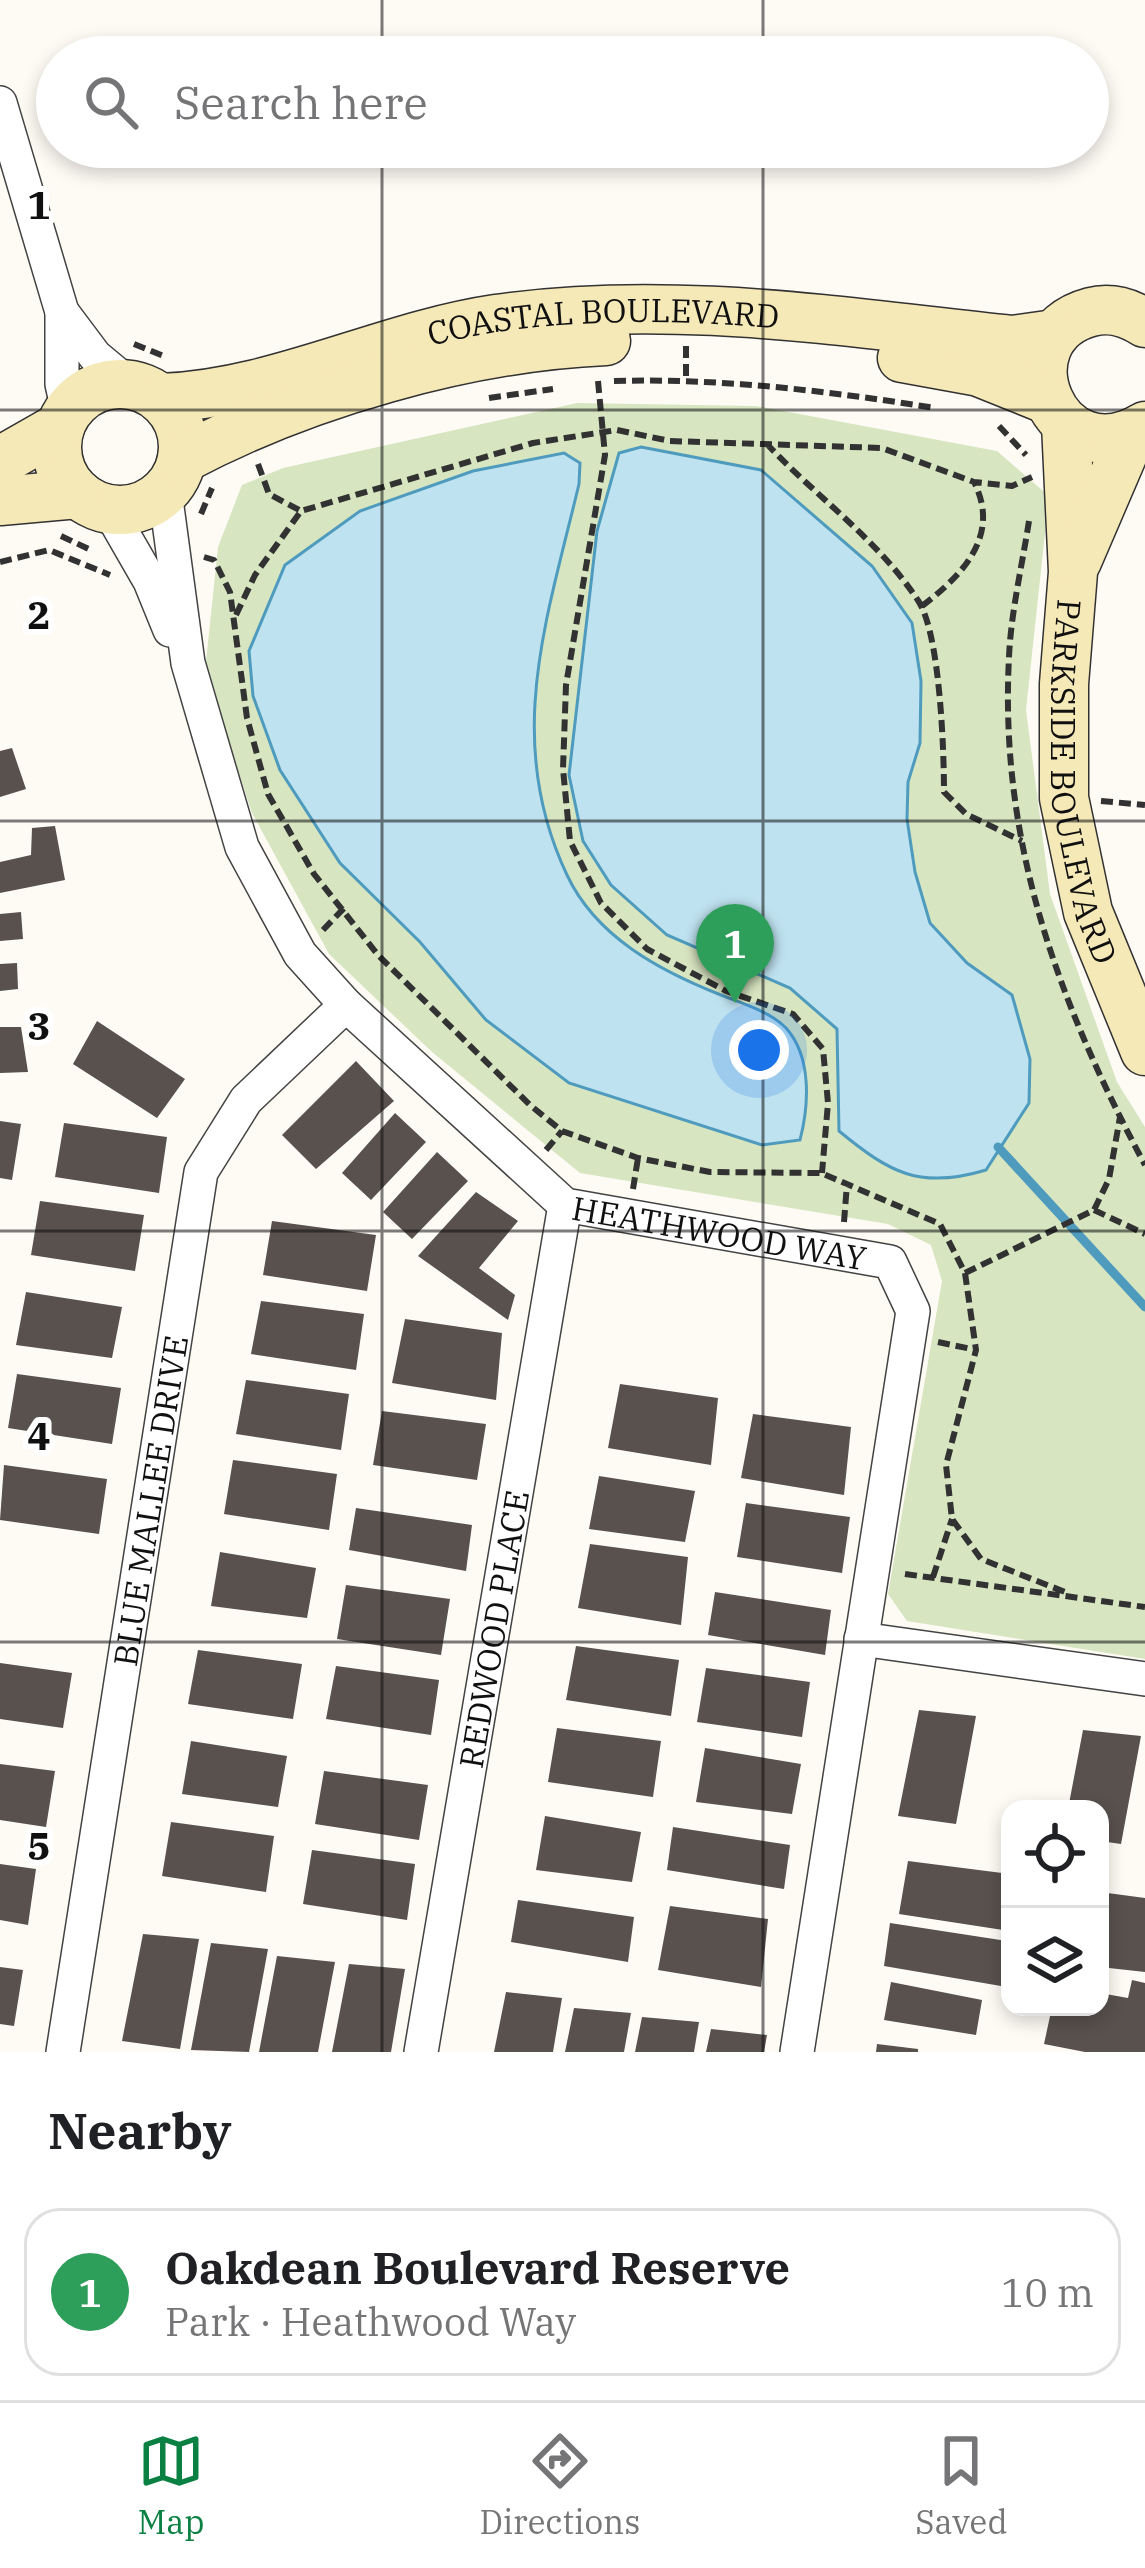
<!DOCTYPE html>
<meta charset="utf-8">
<style>
body{margin:0;font-family:"IBM Plex Serif",serif;background:#f2f2f2;color:#202124}
.controls{position:absolute;right:36px;bottom:36px;display:grid;overflow:hidden;border-radius:24px;box-shadow:0 6px 18px #0003}
.controls button{width:108px;height:108px;display:grid;place-items:center;padding:0;border:0;border-bottom:3px solid #e0e0e0;background:#fff;color:#202124;font:60px sans-serif}
.you{position:absolute;left:759px;top:1050px;width:42px;height:42px;margin:-30px;border:9px solid #fff;border-radius:50%;background:#1a73e8;box-shadow:0 0 0 18px #1a73e833}
.badge{display:grid;place-items:center;width:78px;height:78px;border-radius:50%;background:#0b8043;color:#fff;font-size:39px;font-weight:700}
.pin{position:absolute;translate:-50% -99px;filter:drop-shadow(0 3px 6px #0008)}
.pin::after{content:'';position:absolute;top:63px;width:42px;height:36px;background:inherit;clip-path:polygon(0 0,100% 0,50% 100%)}
.list{margin:0;padding:0;list-style:none}
h2{display:flex;justify-content:space-between;align-items:center;height:156px;margin:0;padding:0 48px;font-size:51px}
h2 small{font-size:39px;font-weight:400;color:#757577}
.list li{display:grid;grid-template-columns:78px 1fr auto;gap:36px;align-items:center;box-sizing:border-box;height:168px;margin:0 24px 24px;padding:0 24px;border:3px solid #e0e0e0;border-radius:36px}
.list b{display:block;font-size:45px;white-space:nowrap}
.list p{margin:0;font-size:39px;white-space:nowrap;color:#757577}
.list em{font-size:39px;font-style:normal;color:#757577}
.icon{flex:none;width:66px;height:66px;fill:none;stroke:currentColor;stroke-width:2;stroke-linecap:round;stroke-linejoin:round}
.map{position:relative;flex:none;width:1145px;height:2052px;overflow:hidden}
.search{position:absolute;background:#fff;box-shadow:0 6px 18px #0003;left:36px;right:36px;top:36px;height:132px;display:flex;align-items:center;gap:30px;box-sizing:border-box;padding:0 42px;border-radius:66px;color:#757577;font-size:45px}
.sheet{height:348px;background:#fff}
nav{display:flex;justify-content:space-around;align-items:center;box-sizing:border-box;height:168px;border-top:3px solid #e0e0e0;background:#fff;font-size:33px;color:#757577}
nav a{display:grid;justify-items:center;gap:6px}
nav .on{color:#0b8043}
.map>svg:first-child{display:block}
</style>
<div class="map">
<svg width="1145" height="2052" viewBox="0 0 1145 2052">
<rect width="100%" height="100%" fill="#fefbf5"/>
<path fill="#d7e5c1" d="M577 403 756 406 997 451 1049 496 1026 710 1050 894 1117 1082 1145 1127V1659L907 1621 888 1594 942 1281 931 1245 888 1224 580 1173 432 1052 329 954 252 813 205 671 218 547 242 485 283 468Z"/>
<path fill="#bfe2f0" stroke="#4e9bbe" stroke-width="3" d="M641 447 761 470 872 566 912 623 921 681 920 743 908 782 907 819 915 872 930 923 967 963 1012 995 1030 1059 1029 1103 986 1170C920 1190 890 1173 839 1131L837 1029 790 988 667 935 611 885 583 841 569 775 597 531 619 453Z
M564 453 580 463 579 484C547 619 503 740 567 875 596 937 660 971 721 995 741 1003 771 1012 786 1028 812 1057 809 1105 800 1140L762 1145 569 1083 486 1020 420 942 340 863 280 770 253 696 249 651 285 565 360 511 473 471Z"/>
<g fill="none" stroke-linecap="round" stroke-linejoin="round">
<path stroke="#4e9bbe" stroke-width="9" d="M998 1147 1145 1307"/>
</g>
<path fill="#58514e" d="M12 748 26 789 0 797V751Z
M55 826 65 880 0 893V862L31 855 32 828Z
M21 912 23 939 0 941V914Z
M17 963 18 989 0 991V964Z
M97 1021 185 1079 157 1118 73 1064Z
M0 1027H21L28 1072 0 1073Z
M356 1061 394 1101 316 1169 282 1135Z
M395 1113 426 1142 371 1200 342 1173Z
M0 1121 21 1124 12 1180 0 1178Z
M64 1123 167 1137 159 1193 55 1177Z
M437 1152 468 1181 412 1239 383 1212Z
M476 1192 518 1221 479 1268 515 1295 508 1320 418 1256Z
M40 1201 144 1215 135 1271 31 1255Z
M272 1221 376 1235 367 1291 263 1275Z
M26 1292 122 1307 112 1358 16 1345Z
M261 1301 364 1314 356 1370 251 1354Z
M405 1319 502 1333 496 1400 392 1383Z
M17 1374 121 1388 112 1444 8 1428Z
M246 1380 349 1394 341 1450 236 1434Z
M620 1384 718 1398 711 1465 608 1448Z
M382 1411 486 1424 477 1480 373 1465Z
M753 1414 851 1427 844 1495 741 1478Z
M233 1460 337 1474 329 1530 224 1514Z
M4 1465 107 1479 99 1534 0 1520Z
M599 1476 695 1491 685 1542 589 1529Z
M746 1503 850 1517 842 1573 737 1557Z
M356 1508 472 1525 466 1571 349 1550Z
M590 1544 688 1557 681 1625 578 1608Z
M220 1552 316 1568 307 1618 211 1606Z
M346 1585 450 1599 441 1655 337 1639Z
M715 1592 831 1610 825 1655 708 1635Z
M576 1646 679 1660 671 1716 566 1700Z
M198 1650 302 1664 293 1719 188 1704Z
M0 1663 72 1673 63 1728 0 1719Z
M336 1666 439 1680 431 1735 326 1719Z
M706 1668 810 1682 802 1737 697 1722Z
M919 1710 976 1716 956 1824 898 1816Z
M557 1728 661 1741 653 1797 548 1782Z
M1083 1730 1141 1736 1121 1844 1100 1841V1809H1068Z
M191 1741 287 1756 278 1807 182 1794Z
M705 1748 801 1764 792 1814 696 1802Z
M0 1764 55 1771 46 1827 0 1820Z
M324 1771 428 1785 419 1840 315 1824Z
M545 1816 641 1832 632 1882 536 1870Z
M171 1822 274 1836 266 1892 162 1876Z
M673 1827 790 1845 784 1889 667 1870Z
M312 1850 415 1864 407 1920 303 1904Z
M908 1861 1010 1874 1003 1930 899 1914Z
M0 1864 36 1869 28 1925 0 1920Z
M1100 1892 1145 1898V1972L1100 1967Z
M518 1900 634 1917 628 1962 511 1942Z
M670 1906 768 1919 761 1987 658 1970Z
M890 1923 1007 1941 1001 1986 884 1966Z
M143 1934 199 1939 180 2049 122 2041Z
M211 1943 268 1949 249 2052 191 2050Z
M277 1956 335 1962 318 2052H259Z
M349 1964 405 1969 391 2052H332Z
M0 1967 23 1970 14 2026 0 2024Z
M1132 1980 1145 1983V2052H1085L1044 2044 1052 2007H1100V1993L1128 1998Z
M891 1982 982 2000 976 2035 884 2020Z
M506 1992 562 1998 553 2052H494Z
M574 2008 631 2013 624 2052H565Z
M642 2017 699 2022 694 2052H635Z
M711 2029 767 2035 764 2052H706Z
M877 2044 918 2049V2052H876Z"/>
<g fill="none" stroke-linecap="round" stroke-linejoin="round">
<defs>
<g id="street">
<path d="M0 103 62 312V384L68 411"/>
<path d="M62 312 95 356 130 385"/>
<path id="s1" d="M165 492 188 663 242 847 300 954 346 1005 565 1205 890 1262 913 1311 797 2052"/>
<path d="M108 508 150 581 170 630"/>
<path d="M861 1639 1145 1679"/>
<path id="s2" d="M63 2052 201 1172 246 1100 346 1005"/>
<path id="s3" d="M421 2052 565 1205"/>
</g>
<g id="secondary">
<path d="M1145 323C1128 312 1111 307 1091 312 997 337 1054 481 1145 426"/>
<path d="M902 358 979 372 1046 399"/>
<circle cx="120" cy="447" r="63"/>
<path id="s4" d="M160 398C276 394 382 336 496 319 670 294 839 322 1012 340L1055 334"/>
<path id="s5" d="M1066 424 1073 572 1064 684V798L1088 912 1145 1051"/>
<path d="M182 459C304 394 467 347 606 341"/>
<path d="M0 461 60 427"/>
<path d="M0 501 78 494"/>
<path d="M1077 561 1132 433"/>
</g>
</defs>
<use href="#street" stroke="#434343" stroke-width="36"/>
<use href="#secondary" stroke="#323232" stroke-width="51"/>
<path stroke="#323232" stroke-width="6" stroke-dasharray="12 6" stroke-linecap="butt" d="M134 344 166 357
M686 346V379
M598 381 605 455 566 685 563 769 570 841 601 903 647 949 726 991 793 1014 823 1049 828 1103 822 1173
M614 381C722 378 828 391 935 408
M489 398 553 389
M999 426 1026 455
M766 443C815 496 879 540 919 602 940 636 944 750 944 792L966 814 1022 841
M258 464 269 494 301 511
M201 514 212 488
M1029 521C1022 566 1011 612 1009 657 999 843 1059 1004 1145 1165
M61 536 93 551
M204 557 214 560 230 592 247 718 268 794 314 874 378 955 530 1105 562 1131 638 1158 710 1172 821 1173 940 1224 965 1273 1094 1210 1109 1179 1120 1117
M0 562 49 550 110 575
M922 606C963 575 1001 535 974 482
M236 615 255 575 301 511 533 443 617 430 670 441 882 448 974 482 1012 486 1032 477
M1101 801 1145 805
M323 930 345 907
M546 1150 562 1131
M633 1189 638 1158
M1094 1210 1145 1234
M844 1222 847 1184
M965 1273 976 1350 946 1465 952 1519 981 1559 1070 1594
M938 1342 976 1350
M905 1574 1145 1607
M933 1577 952 1519"/>
<use href="#street" stroke="#fff" stroke-width="33"/>
<use href="#secondary" stroke="#f6e9b8" stroke-width="48"/>
</g>
<path fill="none" stroke="#101010" stroke-width="3" stroke-opacity="0.55" d="M382 0V57M763 0V57M382 147V2052M763 147V2052M0 410H1145M0 821H1145M0 1231H1145M0 1642H1145"/>
<g text-anchor="middle" dominant-baseline="central" stroke-width="12" stroke-linejoin="round" paint-order="stroke">
<g font-size="33" fill="#101010" stroke="#fff">
<text stroke="none"><textPath href="#s4" startOffset="453">COASTAL BOULEVARD</textPath></text>
<text stroke="none"><textPath href="#s5" startOffset="360">PARKSIDE BOULEVARD</textPath></text>
<text stroke="none"><textPath href="#s1" startOffset="1008">HEATHWOOD WAY</textPath></text>
<text stroke="none"><textPath href="#s2" startOffset="558">BLUE MALLEE DRIVE</textPath></text>
<text stroke="none"><textPath href="#s3" startOffset="429">REDWOOD PLACE</textPath></text>
</g>
</g>
<g font-size="39" text-anchor="middle" font-weight="bold" fill="#101010" stroke="#fff" stroke-width="12" stroke-linejoin="round" paint-order="stroke">
<text x="39" y="219">1</text>
<text x="39" y="629">2</text>
<text x="39" y="1040">3</text>
<text x="39" y="1450">4</text>
<text x="39" y="1860">5</text>
</g>
</svg>
<div class="controls">
<button><svg class="icon" aria-label="locate" viewBox="0 0 24 24"><circle cx="12" cy="12" r="6"/><path d="M12 2v4M12 18v4M2 12h4M18 12h4"/></svg></button>
<button><svg class="icon" aria-label="layers" viewBox="0 0 24 24"><path d="M12 4l9 5-9 5-9-5zM3 14l9 5 9-5"/></svg></button>
</div>
<div class="you"></div>
<div class="pin badge" style="left:735px;top:1003px;background:#2e9e5b">1</div>
<div class="search"><svg class="icon" aria-label="search" viewBox="0 0 24 24"><circle cx="10" cy="10" r="6"/><path d="M15 15l6 6"/></svg>Search here</div>
</div>
<section class="sheet">
<h2>Nearby<small></small></h2>
<ul class="list">
<li><span class="badge" style="background:#2e9e5b">1</span><div><b>Oakdean Boulevard Reserve</b><p>Park · Heathwood Way</p></div><em>10 m</em></li>
</ul>
</section>
<nav>
<a class="on"><svg class="icon" aria-label="map" viewBox="0 0 24 24"><path d="M3 6l6-2 6 2 6-2v14l-6 2-6-2-6 2zM9 4v14M15 6v14"/></svg>Map</a>
<a><svg class="icon" aria-label="directions" viewBox="0 0 24 24"><path d="M12 3l9 9-9 9-9-9zM9 14v-3h6M13 9l2 2-2 2"/></svg>Directions</a>
<a><svg class="icon" aria-label="saved" viewBox="0 0 24 24"><path d="M7 4h10v16l-5-4-5 4z"/></svg>Saved</a>
</nav>
